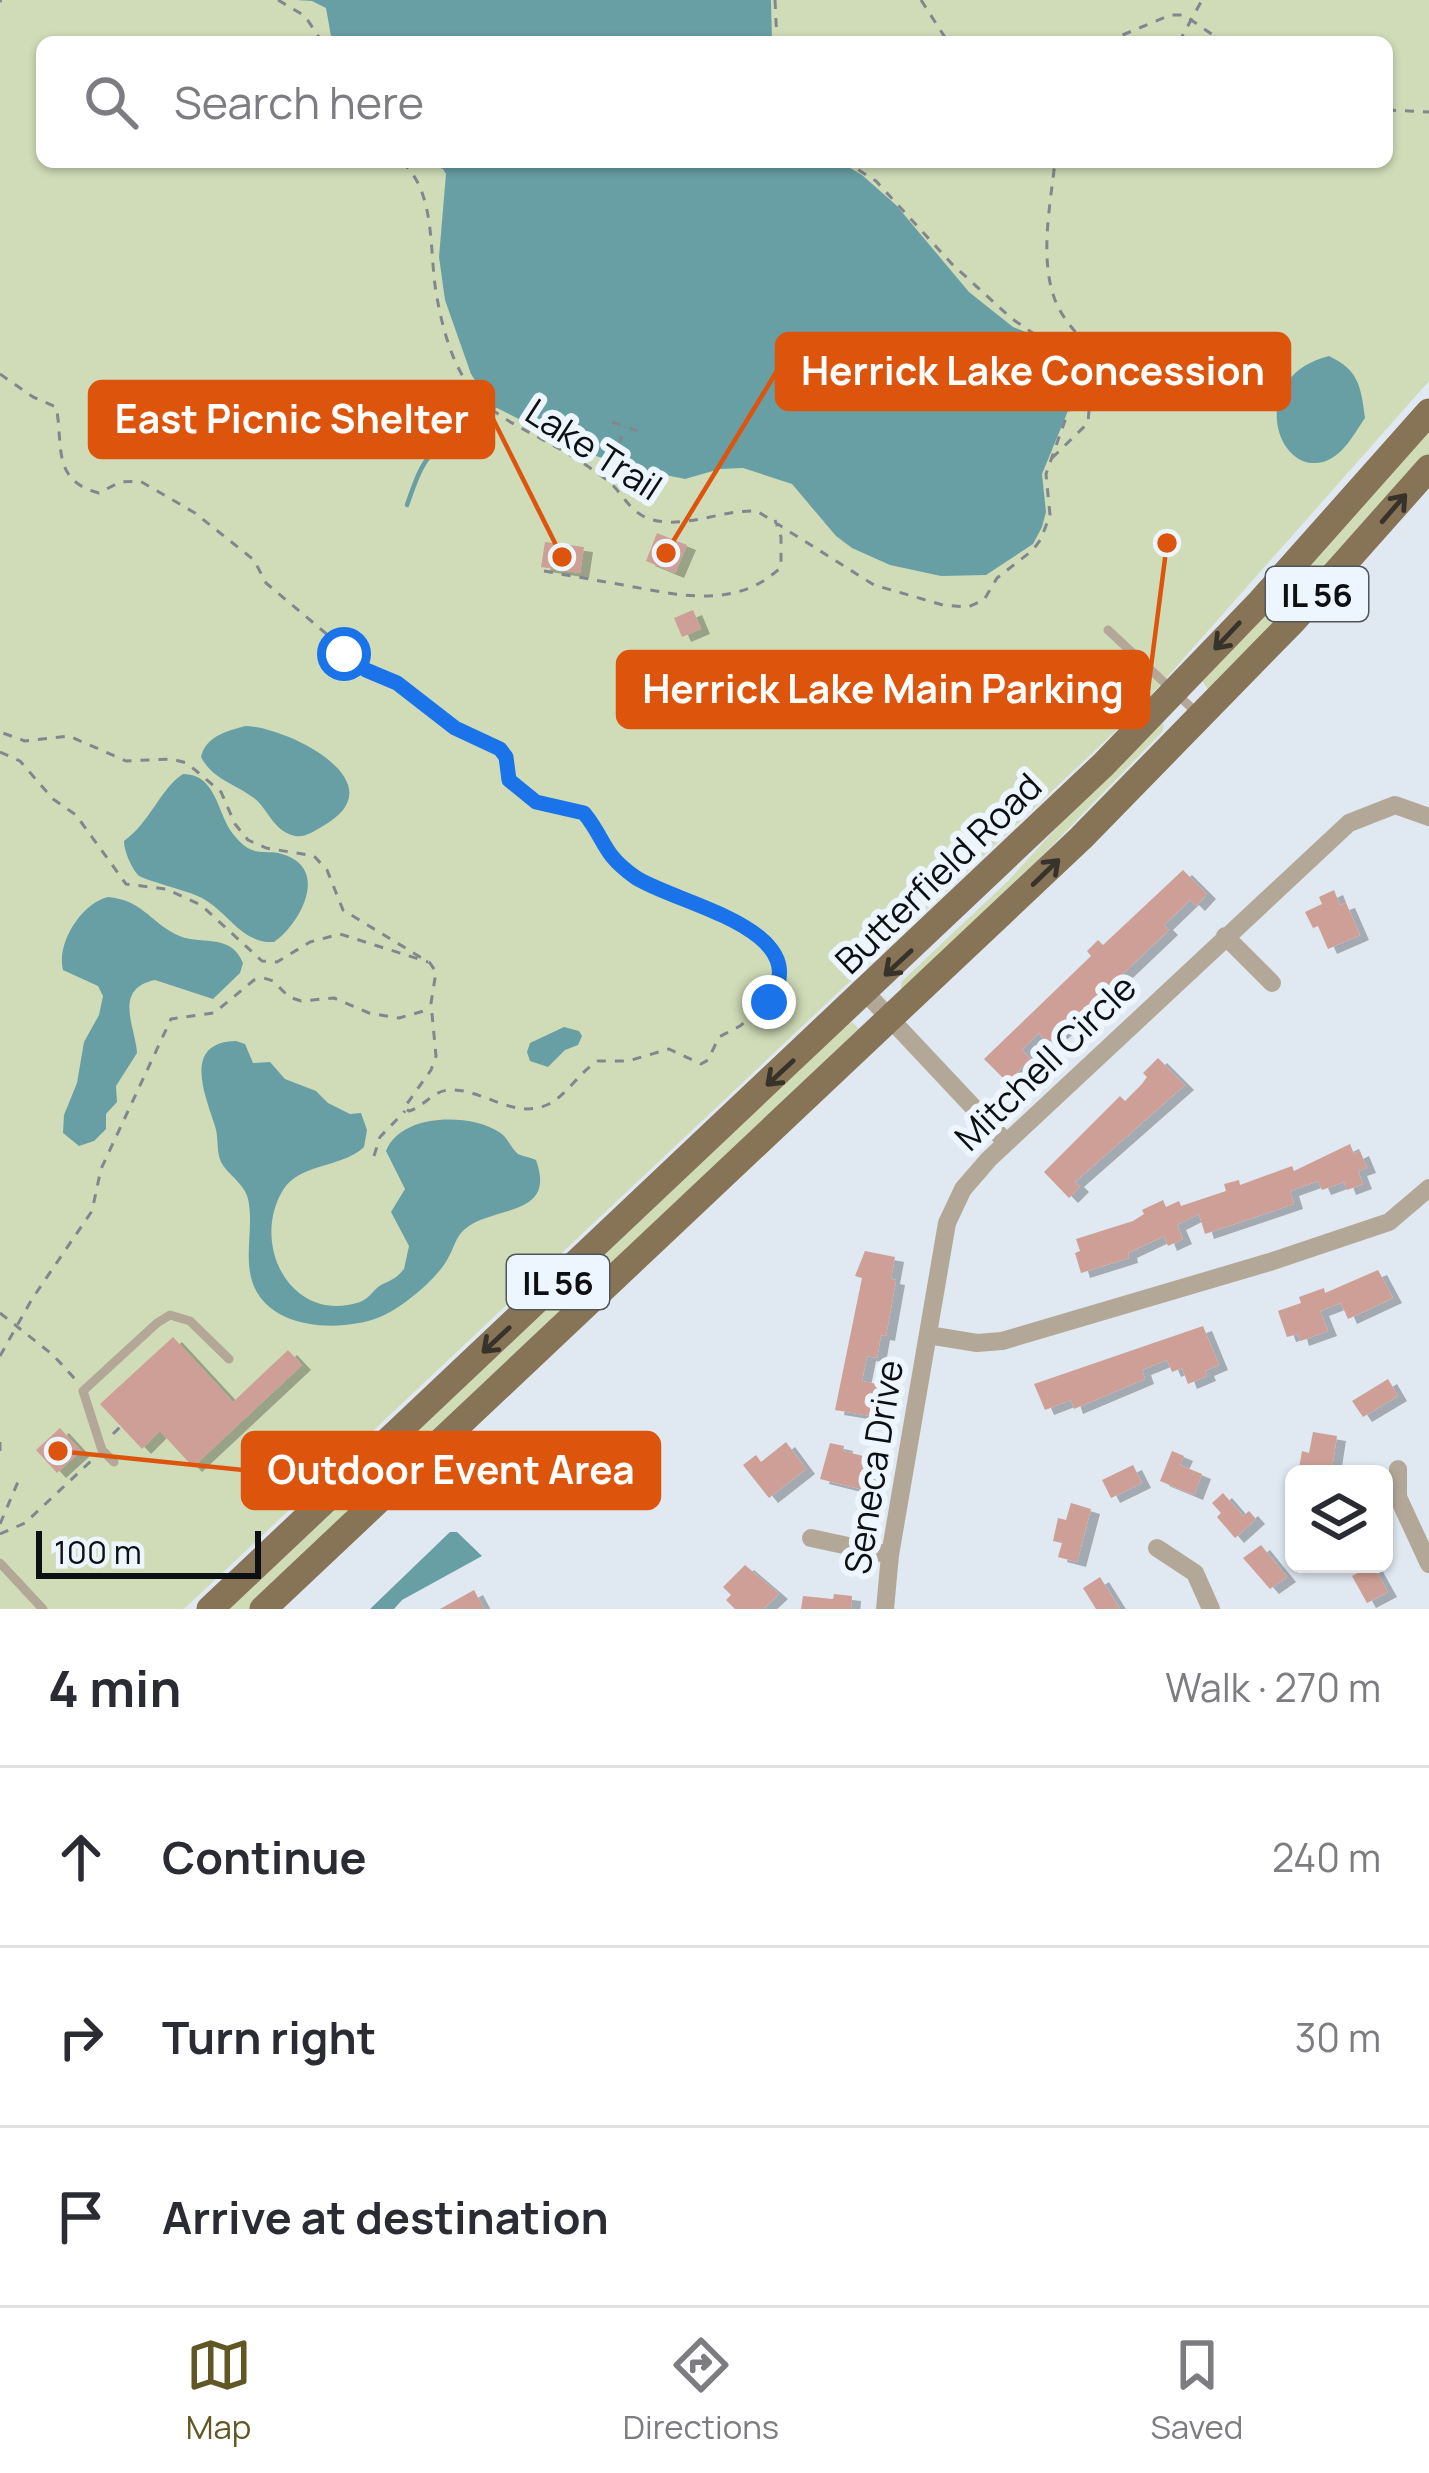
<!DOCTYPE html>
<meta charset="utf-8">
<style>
body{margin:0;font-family:Manrope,sans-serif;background:#f2f2f3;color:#2b2b33}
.controls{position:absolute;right:36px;bottom:36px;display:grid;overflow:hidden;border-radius:18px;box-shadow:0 3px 9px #0004}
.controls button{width:108px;height:108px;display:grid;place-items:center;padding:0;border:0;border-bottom:3px solid #e1e1e2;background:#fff;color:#2b2b33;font:60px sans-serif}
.scale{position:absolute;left:36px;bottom:30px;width:225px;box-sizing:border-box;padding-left:12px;border:6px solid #0d1013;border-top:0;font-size:33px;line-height:42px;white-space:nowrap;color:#0d1013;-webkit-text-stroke:9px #edf6fe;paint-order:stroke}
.stop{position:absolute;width:36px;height:36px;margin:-27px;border:9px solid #1a73e8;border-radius:50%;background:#fff}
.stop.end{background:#1a73e8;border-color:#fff;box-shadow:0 3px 12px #0008}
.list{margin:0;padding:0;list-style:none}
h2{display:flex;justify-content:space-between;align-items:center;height:156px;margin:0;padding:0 48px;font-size:51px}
h2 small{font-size:39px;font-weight:400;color:#7c7c81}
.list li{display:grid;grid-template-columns:78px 1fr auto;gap:36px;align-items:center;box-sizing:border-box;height:180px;padding:0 48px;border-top:3px solid #e1e1e2}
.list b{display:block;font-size:45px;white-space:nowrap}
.list em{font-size:39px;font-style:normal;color:#7c7c81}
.icon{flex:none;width:66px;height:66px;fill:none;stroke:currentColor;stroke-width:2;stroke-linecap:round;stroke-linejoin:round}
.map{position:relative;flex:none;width:1429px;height:1609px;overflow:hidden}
.search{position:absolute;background:#fff;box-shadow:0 3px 9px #0004;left:36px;right:36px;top:36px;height:132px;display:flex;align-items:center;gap:30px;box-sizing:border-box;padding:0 42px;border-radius:18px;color:#7c7c81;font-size:45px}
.sheet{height:696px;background:#fff}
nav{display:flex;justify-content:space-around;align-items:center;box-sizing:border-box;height:168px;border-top:3px solid #e1e1e2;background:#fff;font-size:33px;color:#7c7c81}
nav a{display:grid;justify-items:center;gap:6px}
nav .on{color:#615724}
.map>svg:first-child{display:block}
</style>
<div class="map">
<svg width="1429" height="1609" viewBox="0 0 1429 1609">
<defs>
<filter id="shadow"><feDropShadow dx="9" dy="5" stdDeviation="0" flood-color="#0004"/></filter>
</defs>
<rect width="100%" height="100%" fill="#e0e8f1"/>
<path fill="#d0dcb8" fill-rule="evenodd" d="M0 0H1429V381L1138 710 184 1609H0ZM42 42H1387V162H42Z
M1429 424V454L1314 584 1208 690 1201 679Z
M1161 722 1164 725 1162 732 955 946 903 991 901 989V982L1009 880 1108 771Z
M852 1022 859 1029 857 1038 250 1609H227L844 1025Z"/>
<path fill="#689fa4" d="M296 0H771L772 42H332L326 8 312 1Z
M425 162H840L862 175 896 205 969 292 1013 327 1034 335 1058 362 1066 381 1070 406 1042 474 1046 512 1042 527 1033 544 986 575 941 576 890 565 852 548 836 536 792 484 743 468 720 469 685 479 646 471 586 453 491 405 471 374 445 300 439 257 446 174 443 169Z
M1329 356C1359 370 1361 387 1365 418 1354 434 1344 454 1326 461 1276 479 1245 377 1329 356Z
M245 726C288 727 400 783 323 826 311 833 302 840 289 834 270 826 267 806 251 796 231 782 213 779 201 757 206 736 227 731 245 726Z
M183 774C217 774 217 814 233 834 256 863 265 845 290 857 328 875 297 927 274 942 242 944 228 912 202 898 187 890 142 880 138 875 131 867 124 851 124 841 151 821 160 789 183 774Z
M108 897C141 900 149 920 175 934 199 947 230 931 243 963L240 973 213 999 155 980C112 989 136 1028 137 1053L116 1086 117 1102 106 1114V1129L94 1141 79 1146 63 1133 64 1115 77 1083 84 1042 99 1015 103 996 98 986 63 970C56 943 82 903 108 897Z
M564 1027 579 1031 582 1036 578 1045 565 1050 548 1067 530 1061 527 1052 530 1043Z
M236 1041 245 1044 253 1063 270 1062 285 1079 316 1091 328 1103 350 1114 361 1113 367 1130 364 1147C342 1168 300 1163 283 1190 250 1244 291 1325 360 1302 370 1298 374 1289 381 1285 391 1280 396 1279 404 1269L409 1246 391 1212 405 1189 386 1151C401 1113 470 1113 499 1132 508 1137 511 1149 518 1154 524 1157 530 1157 536 1160 557 1218 493 1205 465 1229 455 1237 454 1249 447 1260 435 1281 400 1309 380 1317 340 1333 267 1330 252 1281 244 1255 254 1225 248 1199 245 1184 228 1175 221 1162 216 1151 219 1138 215 1126 206 1097 181 1042 236 1041Z
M450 1532H457L482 1556 402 1600 394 1609H370Z"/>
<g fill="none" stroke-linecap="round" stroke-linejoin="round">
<path stroke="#689fa4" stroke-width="4.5" d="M407 505C415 483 421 460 440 446 463 430 476 433 495 406"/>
</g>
<path fill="#ce9f96" filter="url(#shadow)" d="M657 533 687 545 675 573 646 561Z
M545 542 584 547 580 573 541 567Z
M693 610 701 629 682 637 674 618Z
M1183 870 1207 894 1196 906 1190 900 1164 925 1169 930 1067 1027 1048 1043 1039 1033 1022 1050 1031 1059 1007 1082 984 1059 1091 956 1087 951 1098 940 1103 945Z
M1334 890 1340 905 1346 903 1360 935 1328 949 1318 926 1313 928 1305 912 1322 904 1319 897Z
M1158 1058 1185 1085 1075 1182 1080 1187 1069 1198 1044 1172 1120 1096 1125 1101 1142 1084 1147 1077 1143 1073Z
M1350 1144 1354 1154 1360 1151 1367 1168 1358 1171 1363 1184 1347 1190 1344 1182 1322 1190 1318 1181 1290 1191 1294 1204 1205 1234 1199 1214 1177 1225 1183 1239 1168 1246 1164 1236 1128 1253 1129 1258 1081 1273 1075 1253 1080 1251 1076 1239 1133 1221 1144 1214 1142 1210 1163 1200 1166 1207 1179 1201 1181 1206 1226 1191 1224 1184 1239 1180 1240 1185 1292 1166 1294 1171Z
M865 1251 895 1257 891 1279 896 1280 886 1336 881 1335 877 1358 867 1356 862 1381 877 1384 871 1416 835 1410 862 1278 855 1276Z
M1378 1270 1393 1298 1348 1319 1341 1303 1320 1311 1328 1331 1300 1341 1298 1334 1287 1337 1278 1311 1301 1303 1299 1297 1324 1288 1325 1293Z
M1203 1326 1219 1365 1205 1371 1207 1376 1188 1384 1182 1368 1172 1372 1167 1360 1142 1370 1145 1379 1074 1409 1071 1400 1045 1410 1034 1384Z
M173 1337 233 1402 288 1350 302 1365 193 1467 160 1431 142 1449 100 1404Z
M1388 1379 1398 1396 1363 1417 1352 1401Z
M60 1428 81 1451 57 1473 36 1450Z
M1313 1432 1337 1436 1331 1474H1298L1302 1451 1309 1453Z
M786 1442 806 1469 769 1498 743 1465 756 1455 761 1462Z
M830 1443 844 1446 843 1451 875 1459 868 1491 820 1479Z
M1172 1451 1184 1456 1180 1465 1202 1474 1194 1495 1160 1481Z
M1133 1465 1142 1483 1111 1498 1102 1480Z
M1223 1493 1243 1516 1249 1511 1256 1519 1235 1538 1217 1517 1221 1513 1212 1503Z
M1071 1503 1091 1509 1077 1562 1058 1557 1062 1543 1053 1541 1058 1518 1066 1520Z
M1261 1545 1287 1577 1270 1589 1243 1558Z
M745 1565 779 1594 763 1609H735L726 1600 731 1595 723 1587Z
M1373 1565 1388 1592 1367 1603 1352 1576Z
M1100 1577 1120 1609H1096L1083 1588Z
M474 1590 484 1609H440Z
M834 1594 852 1596 851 1609H801L803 1596 833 1599Z"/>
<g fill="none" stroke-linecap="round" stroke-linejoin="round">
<path stroke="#81878d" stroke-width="3" stroke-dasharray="9 9" stroke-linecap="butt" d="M278 0 305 16 322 42
M775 0 777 42
M921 0 948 42
M0 2 1 0
M1106 42 1170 15H1184L1223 42
M1179 42 1202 0
M1387 110 1429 112
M402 162C436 192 429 250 436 292 460 432 513 409 607 480 622 492 628 510 647 518 682 531 722 509 757 511L874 585 943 605 968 607 984 600 997 578 1033 550 1041 539 1050 515 1046 474 1073 398 1059 358 1050 345 1011 318 952 264 876 181 846 162
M1109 366 1118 374 1128 375
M0 374 33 397 56 407C64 442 50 481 99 493L120 482 140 481 195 513 254 560 266 583 335 641 350 660 397 683 455 728 500 749 506 757 509 780 536 803 584 813C602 835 604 854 630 873 675 907 747 906 778 959L780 979 769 1002 740 1026 719 1037 708 1060 701 1064 669 1049 628 1061H598C579 1072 568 1094 549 1104 514 1121 483 1088 449 1090 432 1091 424 1107 409 1111L404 1108 431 1070 436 1056 431 1003 436 972 430 963 343 910 327 870 314 856 266 848 248 840 235 824 221 792 187 763 171 759 126 761 69 736 25 741 0 732
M612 422 638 431
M1052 458 1088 423 1091 385 1109 366C1091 348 1070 330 1058 307 1038 265 1050 207 1055 162
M607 479 625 427
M544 571C572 576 600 581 629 586 682 596 738 609 781 567V537L775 520
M0 752 20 761 53 799 76 815 126 884 166 889 201 905 262 961 277 962 310 942 340 934 428 962
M374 1156 380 1137 405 1111
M0 1313 53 1355 75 1379
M0 1356 32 1299 92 1211 101 1169 171 1019 214 1013 254 980 264 978 273 981 289 997 301 1001 334 998 369 1013 399 1018 431 1009
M113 1434 124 1423
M0 1442V1458
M0 1524 20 1477
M0 1534 25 1523 92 1460"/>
<path stroke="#b3a898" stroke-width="9" d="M1108 630 1196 712
M114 1462 102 1450 83 1391 157 1323 170 1315 190 1321 229 1359
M0 1563 43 1609"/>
<path stroke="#b3a898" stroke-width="18" d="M1225 936 1272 983
M866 993 1006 1142
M928 1335 977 1343 1002 1341 1270 1262 1389 1222 1429 1188
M1398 1469V1497L1429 1564
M811 1538 890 1555
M1157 1548 1195 1573 1211 1609
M885 1609 890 1555 947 1223 963 1189 989 1159 1349 823 1395 805 1429 817"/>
<path stroke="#877456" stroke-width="27" d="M210 1609 1103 765 1261 601 1429 412
M263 1609 1081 838 1293 621 1429 468"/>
</g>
<defs><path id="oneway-shaft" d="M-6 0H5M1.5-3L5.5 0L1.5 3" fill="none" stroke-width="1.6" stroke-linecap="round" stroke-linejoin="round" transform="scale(3)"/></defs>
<g stroke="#38332a">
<use href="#oneway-shaft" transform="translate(1394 508) rotate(-49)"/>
<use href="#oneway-shaft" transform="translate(1227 636) rotate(133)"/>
<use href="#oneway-shaft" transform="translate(1046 872) rotate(-44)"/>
<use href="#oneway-shaft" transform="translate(898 963) rotate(137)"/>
<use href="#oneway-shaft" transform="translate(780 1073) rotate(137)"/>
<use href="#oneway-shaft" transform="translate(496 1340) rotate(137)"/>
</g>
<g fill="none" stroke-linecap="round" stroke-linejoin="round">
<path stroke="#1a73e8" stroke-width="15" d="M344 654 366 670 397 683 455 728 500 749 506 757 509 780 536 802 584 813C606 840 601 853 635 877 675 904 819 928 769 1002"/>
</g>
<g text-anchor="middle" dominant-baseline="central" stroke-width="12" stroke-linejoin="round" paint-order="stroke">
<g fill="#edf6fe" stroke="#50555a" stroke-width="3">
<rect x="1266" y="567" width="102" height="54" rx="9"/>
<rect x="507" y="1255" width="102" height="54" rx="9"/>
</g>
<g font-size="33" font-weight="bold" fill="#0d1013">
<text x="1317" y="594">IL 56</text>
<text x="558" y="1282">IL 56</text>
</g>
<g font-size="36" fill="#0d1013" stroke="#edf6fe">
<text transform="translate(594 449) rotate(33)">Lake Trail</text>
<text transform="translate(938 873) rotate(-44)">Butterfield Road</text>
<text transform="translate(1045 1062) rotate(-44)">Mitchell Circle</text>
<text transform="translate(873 1467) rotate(-81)">Seneca Drive</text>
</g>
</g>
<path fill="none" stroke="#dd550c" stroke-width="4.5" d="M666 553L777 371M562 557L493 419M1167 543L1148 690M58 1451L243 1470"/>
<g fill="#dd550c" stroke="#edf6fe" stroke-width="4.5">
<circle cx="666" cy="553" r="12"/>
<circle cx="562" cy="557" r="12"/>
<circle cx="1167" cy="543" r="12"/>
<circle cx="58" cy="1451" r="12"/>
</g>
<g fill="#dd550c" stroke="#dd550c" stroke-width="4.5">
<rect x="777" y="334" width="512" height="75" rx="12"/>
<rect x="90" y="382" width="403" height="75" rx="12"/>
<rect x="618" y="652" width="530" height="75" rx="12"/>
<rect x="243" y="1433" width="416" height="75" rx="12"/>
</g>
<g font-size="39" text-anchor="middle" font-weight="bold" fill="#fff">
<text x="1033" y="385">Herrick Lake Concession</text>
<text x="292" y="433">East Picnic Shelter</text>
<text x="883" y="703">Herrick Lake Main Parking</text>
<text x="451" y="1484">Outdoor Event Area</text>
</g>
</svg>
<div class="controls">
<button><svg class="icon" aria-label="layers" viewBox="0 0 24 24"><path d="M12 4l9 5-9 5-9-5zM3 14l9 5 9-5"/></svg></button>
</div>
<div class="scale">100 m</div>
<div class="stop" style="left:344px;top:654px"></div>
<div class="stop end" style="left:769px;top:1002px"></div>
<div class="search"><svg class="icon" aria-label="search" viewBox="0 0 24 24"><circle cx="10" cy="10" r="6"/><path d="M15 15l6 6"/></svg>Search here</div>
</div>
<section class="sheet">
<h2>4 min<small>Walk · 270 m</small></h2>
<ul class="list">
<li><svg class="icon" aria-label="ahead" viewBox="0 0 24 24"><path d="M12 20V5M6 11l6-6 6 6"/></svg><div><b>Continue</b></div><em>240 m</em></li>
<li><svg class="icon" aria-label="right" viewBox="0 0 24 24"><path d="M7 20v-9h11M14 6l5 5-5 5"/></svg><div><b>Turn right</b></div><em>30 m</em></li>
<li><svg class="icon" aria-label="arrive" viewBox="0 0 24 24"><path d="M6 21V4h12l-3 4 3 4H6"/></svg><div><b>Arrive at destination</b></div></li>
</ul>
</section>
<nav>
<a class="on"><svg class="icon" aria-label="map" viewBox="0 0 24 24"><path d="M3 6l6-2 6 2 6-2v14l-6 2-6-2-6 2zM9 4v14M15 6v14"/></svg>Map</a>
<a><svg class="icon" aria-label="directions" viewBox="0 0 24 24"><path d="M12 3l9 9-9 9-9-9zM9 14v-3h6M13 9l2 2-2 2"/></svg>Directions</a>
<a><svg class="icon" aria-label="saved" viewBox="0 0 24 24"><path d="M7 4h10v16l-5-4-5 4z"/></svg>Saved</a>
</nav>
